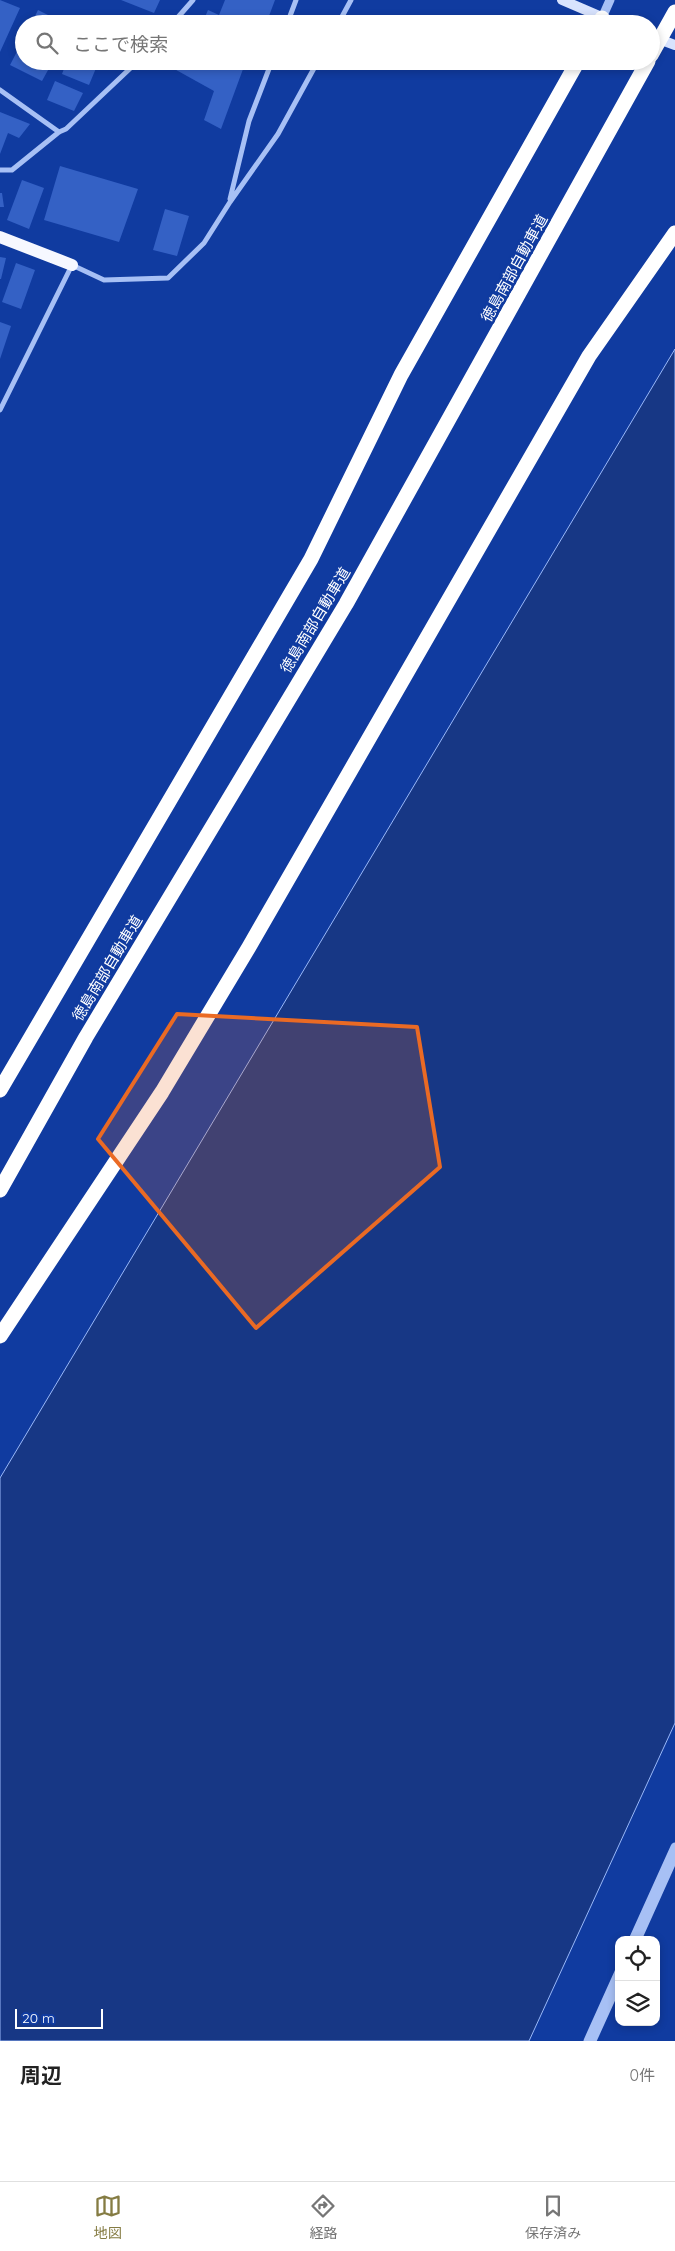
<!DOCTYPE html>
<html lang="ja">
<meta charset="utf-8">
<style>
body{margin:0;font-family:Quicksand,"Noto Sans JP",sans-serif;background:#f2f2f2;color:#222}
.controls{position:absolute;right:15px;bottom:15px;display:grid;overflow:hidden;border-radius:10px;box-shadow:0 2px 8px #0003}
.controls button{width:45px;height:45px;display:grid;place-items:center;padding:0;border:0;border-bottom:1px solid #e0e0e0;background:#fff;color:#222;font:25px sans-serif}
.scale{position:absolute;left:15px;bottom:12px;width:88px;box-sizing:border-box;padding-left:5px;border:2px solid #fff;border-top:0;font-size:14px;line-height:18px;white-space:nowrap;color:#fff;-webkit-text-stroke:4px #103ba0;paint-order:stroke}
.list{margin:0;padding:0;list-style:none}
h2{display:flex;justify-content:space-between;align-items:center;height:65px;margin:0;padding:0 20px;font-size:21px}
h2 small{font-size:16px;font-weight:400;color:#767676}
.icon{flex:none;width:28px;height:28px;fill:none;stroke:currentColor;stroke-width:2;stroke-linecap:round;stroke-linejoin:round}
.map{position:relative;flex:none;width:675px;height:2041px;overflow:hidden}
.search{position:absolute;background:#fff;box-shadow:0 2px 8px #0003;left:15px;right:15px;top:15px;height:55px;display:flex;align-items:center;gap:12px;box-sizing:border-box;padding:0 18px;border-radius:28px;color:#767676;font-size:19px}
.sheet{height:140px;background:#fff}
nav{display:flex;justify-content:space-around;align-items:center;box-sizing:border-box;height:70px;border-top:1px solid #e0e0e0;background:#fff;font-size:14px;color:#767676}
nav a{display:grid;justify-items:center;gap:2px}
nav .on{color:#857c43}
.map>svg:first-child{display:block}
</style>
<div class="map">
<svg width="675" height="2041" viewBox="0 0 675 2041">
<rect width="100%" height="100%" fill="#103ba0"/>
<path fill="#173785" stroke="#99b8f9" d="M675 349V1723L529 2041H0V1478Z"/>
<path fill="#3461c5" d="M0 0 20 8 0 52Z
M121 0H160L154 13Z
M225 0H275L266 24H202L208 10 219 15Z
M38 10 66 24H31Z
M24 38V61H53L42 81 10 65Z
M67 61H99L89 85 62 74Z
M160 61H246L221 129 204 120 214 91Z
M55 81 83 93 74 111 47 100Z
M0 112 30 124 19 138 8 133 0 154Z
M60 166 138 189 119 242 44 220Z
M22 180 44 188 29 229 7 220Z
M0 193H2L4 207H0Z
M165 209 189 216 177 256 153 250Z
M0 257 6 258 1 279H0Z
M16 263 35 270 21 309 2 302Z
M0 322 11 326 0 359Z"/>
<g fill="none" stroke-linecap="round" stroke-linejoin="round">
<path stroke="#a7c0f5" stroke-width="5" d="M172 24 193 0
M287 24 296 0
M338 24 351 0
M0 90 59 132
M0 170H12L59 132 66 129 138 61
M230 199 249 121 272 61
M0 410 72 265 104 280 168 278 204 243 230 202 278 134 318 61
M639 1940 675 1860
M594 2041 619 1986"/>
<path stroke="#a7c0f5" stroke-width="9" d="M602 18 610 0
M633 1940 675 1847
M588 2041 619 1972"/>
<path stroke="#d8e3fe" stroke-width="10" d="M562 0 618 24
M651 36 675 45"/>
<path stroke="#f6f8ff" stroke-width="12" d="M0 237 72 265"/>
<path stroke="#fff" stroke-width="15" d="M599 24 602 18
M0 1090 311 559 401 375 578 61
M0 1190 86 1037 346 604 648 61
M0 1336 162 1092 249 947 589 356 675 233"/>
<path stroke="#fff" stroke-width="15" d="M651 55 675 12"/>
</g>
<path fill="#ea6a24" fill-opacity="0.2" stroke="#ea6a24" stroke-width="4" stroke-linejoin="round" d="M177 1014 417 1027 440 1167 256 1328 98 1139Z"/>
<g text-anchor="middle" dominant-baseline="central" stroke-width="5" stroke-linejoin="round" paint-order="stroke">
<g font-size="15" fill="#fff" stroke="#103ba0">
<text transform="translate(514 268) rotate(-61)">徳島南部自動車道</text>
<text transform="translate(315 620) rotate(-59)">徳島南部自動車道</text>
<text transform="translate(107 968) rotate(-59)">徳島南部自動車道</text>
</g>
</g>
</svg>
<div class="controls">
<button><svg class="icon" aria-label="locate" viewBox="0 0 24 24"><circle cx="12" cy="12" r="6"/><path d="M12 2v4M12 18v4M2 12h4M18 12h4"/></svg></button>
<button><svg class="icon" aria-label="layers" viewBox="0 0 24 24"><path d="M12 4l9 5-9 5-9-5zM3 14l9 5 9-5"/></svg></button>
</div>
<div class="scale">20 m</div>
<div class="search"><svg class="icon" aria-label="search" viewBox="0 0 24 24"><circle cx="10" cy="10" r="6"/><path d="M15 15l6 6"/></svg>ここで検索</div>
</div>
<section class="sheet">
<h2>周辺<small>0件</small></h2>
<ul class="list">
</ul>
</section>
<nav>
<a class="on"><svg class="icon" aria-label="map" viewBox="0 0 24 24"><path d="M3 6l6-2 6 2 6-2v14l-6 2-6-2-6 2zM9 4v14M15 6v14"/></svg>地図</a>
<a><svg class="icon" aria-label="directions" viewBox="0 0 24 24"><path d="M12 3l9 9-9 9-9-9zM9 14v-3h6M13 9l2 2-2 2"/></svg>経路</a>
<a><svg class="icon" aria-label="saved" viewBox="0 0 24 24"><path d="M7 4h10v16l-5-4-5 4z"/></svg>保存済み</a>
</nav>
